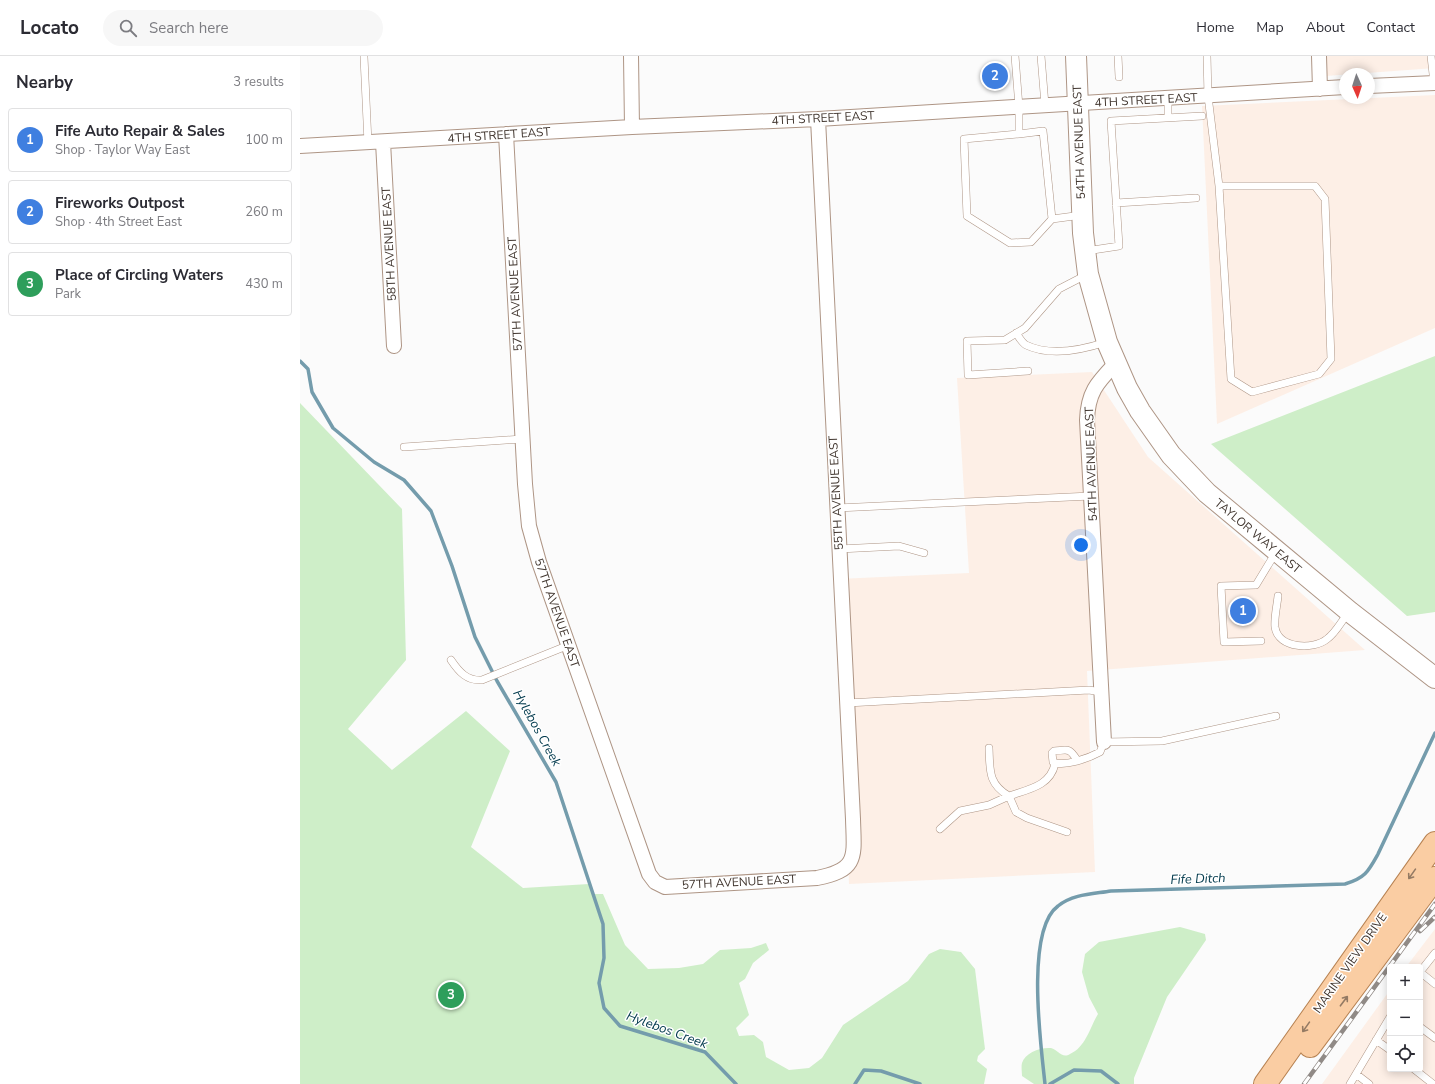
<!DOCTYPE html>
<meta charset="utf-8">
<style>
body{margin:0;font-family:"Nunito Sans",sans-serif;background:#f7f7f7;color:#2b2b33}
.controls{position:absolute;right:12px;bottom:12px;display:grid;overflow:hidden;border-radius:4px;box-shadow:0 2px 10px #0003}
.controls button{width:36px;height:36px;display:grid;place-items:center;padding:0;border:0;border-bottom:1px solid #e1e1e2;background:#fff;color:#2b2b33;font:20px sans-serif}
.compass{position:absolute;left:1039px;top:12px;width:36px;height:36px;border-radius:50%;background:#fff;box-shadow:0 2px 10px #0003;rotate:177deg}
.you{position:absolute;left:781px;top:489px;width:14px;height:14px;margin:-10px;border:3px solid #fff;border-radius:50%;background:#1a73e8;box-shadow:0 0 0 6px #1a73e833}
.badge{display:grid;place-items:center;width:26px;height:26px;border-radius:50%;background:#0f766e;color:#fff;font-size:13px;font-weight:700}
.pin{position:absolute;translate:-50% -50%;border:2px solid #fff;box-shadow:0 1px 4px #0006}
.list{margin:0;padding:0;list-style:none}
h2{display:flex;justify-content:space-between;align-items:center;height:52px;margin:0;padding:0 16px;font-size:17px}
h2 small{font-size:13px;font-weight:400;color:#7c7c81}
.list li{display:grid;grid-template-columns:26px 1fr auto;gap:12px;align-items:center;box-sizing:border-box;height:64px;margin:0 8px 8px;padding:0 8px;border:1px solid #e1e1e2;border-radius:4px}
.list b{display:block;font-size:15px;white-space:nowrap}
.list p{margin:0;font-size:13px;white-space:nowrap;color:#7c7c81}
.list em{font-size:13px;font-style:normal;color:#7c7c81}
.icon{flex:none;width:22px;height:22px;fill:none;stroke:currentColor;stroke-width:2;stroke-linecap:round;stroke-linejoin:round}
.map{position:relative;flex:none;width:1135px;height:1028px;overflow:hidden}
header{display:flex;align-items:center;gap:24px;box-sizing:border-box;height:56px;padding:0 20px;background:#fff;border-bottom:1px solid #e1e1e2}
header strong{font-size:19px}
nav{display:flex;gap:22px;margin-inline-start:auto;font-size:14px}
.search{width:280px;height:36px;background:#f7f7f7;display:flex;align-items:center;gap:10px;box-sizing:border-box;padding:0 14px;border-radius:22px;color:#7c7c81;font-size:15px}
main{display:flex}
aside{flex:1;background:#fff}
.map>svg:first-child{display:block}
</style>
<header>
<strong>Locato</strong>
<div class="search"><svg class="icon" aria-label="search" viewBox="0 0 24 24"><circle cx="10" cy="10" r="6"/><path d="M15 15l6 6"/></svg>Search here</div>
<nav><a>Home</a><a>Map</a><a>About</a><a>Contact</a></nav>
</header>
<main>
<aside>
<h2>Nearby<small>3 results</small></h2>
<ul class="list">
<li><span class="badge" style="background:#3f7fe0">1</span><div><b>Fife Auto Repair &amp; Sales</b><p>Shop · Taylor Way East</p></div><em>100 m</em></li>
<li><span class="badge" style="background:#3f7fe0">2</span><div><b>Fireworks Outpost</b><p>Shop · 4th Street East</p></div><em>260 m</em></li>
<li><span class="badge" style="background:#2e9e5b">3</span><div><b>Place of Circling Waters</b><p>Park</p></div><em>430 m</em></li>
</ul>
</aside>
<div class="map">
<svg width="1135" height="1028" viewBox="0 0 1135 1028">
<rect width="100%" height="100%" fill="#fbfbfb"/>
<path fill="#fdefe6" d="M1025 0H1135V12L1026 20Z
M1135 39V272L917 368 902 50Z
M792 316 848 401 1065 594 787 615 795 816 549 828 538 523 669 517 657 322Z
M1135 873V1028H1022L1090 934V1013H1120V911H1106Z"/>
<path fill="#ceeec8" d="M1135 300V556L1107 560 911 388Z
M0 347 102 453 106 604 48 673 92 714 166 655 210 695 171 791 223 832 289 828 293 838H303L325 889 348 913 379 912 403 908 420 894 451 892 466 887 469 894 453 907 445 923 439 927 449 959 436 972 439 980 454 979 463 986 466 1001 489 1014 509 1012 522 1002 543 969 608 925 629 898 640 893 661 896 675 913 685 993 678 1000 677 1005 687 1013 684 1028H0Z
M880 871 905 878 906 884 867 941 834 1022V1028H734L722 1020C722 1016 721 1011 722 1007 725 997 740 991 751 992 758 994 762 1003 770 998 786 991 790 971 798 958L789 941 782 916 785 898 799 886Z"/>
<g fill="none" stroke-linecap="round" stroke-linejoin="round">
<path stroke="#749cac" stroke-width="3.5" d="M0 305 8 313 12 336 33 372 74 406 104 424 131 455 152 510 175 581 197 625 256 726 303 868 304 902 299 927 304 952 320 970 405 996 436 1028
M555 1028 564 1014 581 1015 620 1028
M745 1028C741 990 725 874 758 850 773 838 793 838 811 835L1045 828C1065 822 1068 816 1078 798L1135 677
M750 1028 774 1014 801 1015 818 1028"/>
<defs>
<path id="service" d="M715 0 719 51V78L664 83 667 160 710 187 731 186 752 163 782 159
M741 0 745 49
M818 0 819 21
M907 0 908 40 919 130 931 323 952 336 1019 318 1031 303 1025 143 1015 130H919
M1131 0 1134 27
M64 1 68 87
M868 42V62
M719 78 743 75 752 163
M816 147 896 142
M786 195 819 190 811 65 902 60
M716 277C719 281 722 287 726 289 751 301 782 294 806 286
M728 315 668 319 667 285 705 284 725 272 759 233 786 219
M104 391 222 383
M537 452 791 440
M539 493 599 490 624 497
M978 540C977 550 974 562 975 571 978 593 1014 594 1027 583 1036 577 1042 564 1049 556
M961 585 924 586 921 530 956 529 976 496
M151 604C159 616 167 625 182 624L269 589
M547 647 789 634 801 636
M689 692C690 714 688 728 709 740 729 733 750 730 755 708
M777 704C769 691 768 694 754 695L752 697 753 706C765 711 789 702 800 696L804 686 862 685 976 660
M640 773 660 755 689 749 709 740 716 756 727 762 767 776
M1120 916 1135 897
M1120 916 1135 928
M1120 971 1135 982
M1076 984 1090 994
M1114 1013 1133 1028
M1056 1018 1069 1028
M1050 1028 1090 961"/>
<path id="minor" d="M331 0 332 71
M1019 0 1020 33
M1069 30 1135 27
M206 78 225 428 229 470 239 506 349 818 355 826 365 831 517 822C559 814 554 800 553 763L518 63
M83 86 94 290
M0 90 332 71 518 63 1045 31
M804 686 787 364C788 336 797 327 815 308"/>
<path id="secondary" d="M776 0 783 177 788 218 807 286 827 332 840 355 871 399 907 437 1050 556 1135 622"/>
<path id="primary" d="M1010 990 1135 822
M965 1028 1135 787"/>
</defs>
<use href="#service" stroke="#ae9585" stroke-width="8"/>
<use href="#minor" stroke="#ae9585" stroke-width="16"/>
<use href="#secondary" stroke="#ae9585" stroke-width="22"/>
<use href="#primary" stroke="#b78252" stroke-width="24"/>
<use href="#service" stroke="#fff" stroke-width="7"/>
<use href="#minor" stroke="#fff" stroke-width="14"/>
<use href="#secondary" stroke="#fff" stroke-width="20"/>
<use href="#primary" stroke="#facda3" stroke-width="22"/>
<defs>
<path id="rail" d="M1120 875 1135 861
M1004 1028 1135 848"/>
</defs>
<use href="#rail" stroke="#908a86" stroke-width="4.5"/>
<use href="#rail" stroke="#fff" stroke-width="3" stroke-dasharray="9" stroke-linecap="butt"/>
</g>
<defs><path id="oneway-shaft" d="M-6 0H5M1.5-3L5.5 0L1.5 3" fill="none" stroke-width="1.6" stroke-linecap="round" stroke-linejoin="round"/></defs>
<g stroke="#947a63">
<use href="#oneway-shaft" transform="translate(1112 818) rotate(125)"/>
<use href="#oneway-shaft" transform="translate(1044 945) rotate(-53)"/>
<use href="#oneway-shaft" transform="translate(1006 971) rotate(125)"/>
</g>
<g text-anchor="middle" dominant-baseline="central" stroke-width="3" stroke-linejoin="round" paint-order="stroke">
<g font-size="12" fill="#41362f" stroke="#fff">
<text transform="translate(846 44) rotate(-3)">4TH STREET EAST</text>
<text transform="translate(523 62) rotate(-3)">4TH STREET EAST</text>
<text transform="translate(199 79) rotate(-4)">4TH STREET EAST</text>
<text transform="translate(779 86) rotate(-92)">54TH AVENUE EAST</text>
<text transform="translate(89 188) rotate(-93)">58TH AVENUE EAST</text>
<text transform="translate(215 238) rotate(-93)">57TH AVENUE EAST</text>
<text transform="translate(791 408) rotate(-92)">54TH AVENUE EAST</text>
<text transform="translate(536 437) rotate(-93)">55TH AVENUE EAST</text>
<text transform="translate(958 480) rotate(40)">TAYLOR WAY EAST</text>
<text transform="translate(257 557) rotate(71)">57TH AVENUE EAST</text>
<text transform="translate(439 826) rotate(-3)">57TH AVENUE EAST</text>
<text transform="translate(1050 907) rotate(-55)">MARINE VIEW DRIVE</text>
</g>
<g font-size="13" font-style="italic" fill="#01394c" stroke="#fff">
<text transform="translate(237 672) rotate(61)">Hylebos Creek</text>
<text transform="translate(898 823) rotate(-2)">Fife Ditch</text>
<text transform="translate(367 974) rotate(20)">Hylebos Creek</text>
</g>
</g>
</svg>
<div class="controls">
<button>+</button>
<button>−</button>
<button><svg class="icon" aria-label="locate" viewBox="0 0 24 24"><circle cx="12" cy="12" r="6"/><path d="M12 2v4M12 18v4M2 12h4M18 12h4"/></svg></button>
</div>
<svg class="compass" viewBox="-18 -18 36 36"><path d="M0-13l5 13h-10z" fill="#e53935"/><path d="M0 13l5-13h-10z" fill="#7c7c81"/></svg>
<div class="you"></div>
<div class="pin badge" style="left:943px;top:555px;background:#3f7fe0">1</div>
<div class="pin badge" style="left:695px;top:20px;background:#3f7fe0">2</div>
<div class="pin badge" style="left:151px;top:939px;background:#2e9e5b">3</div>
</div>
</main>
